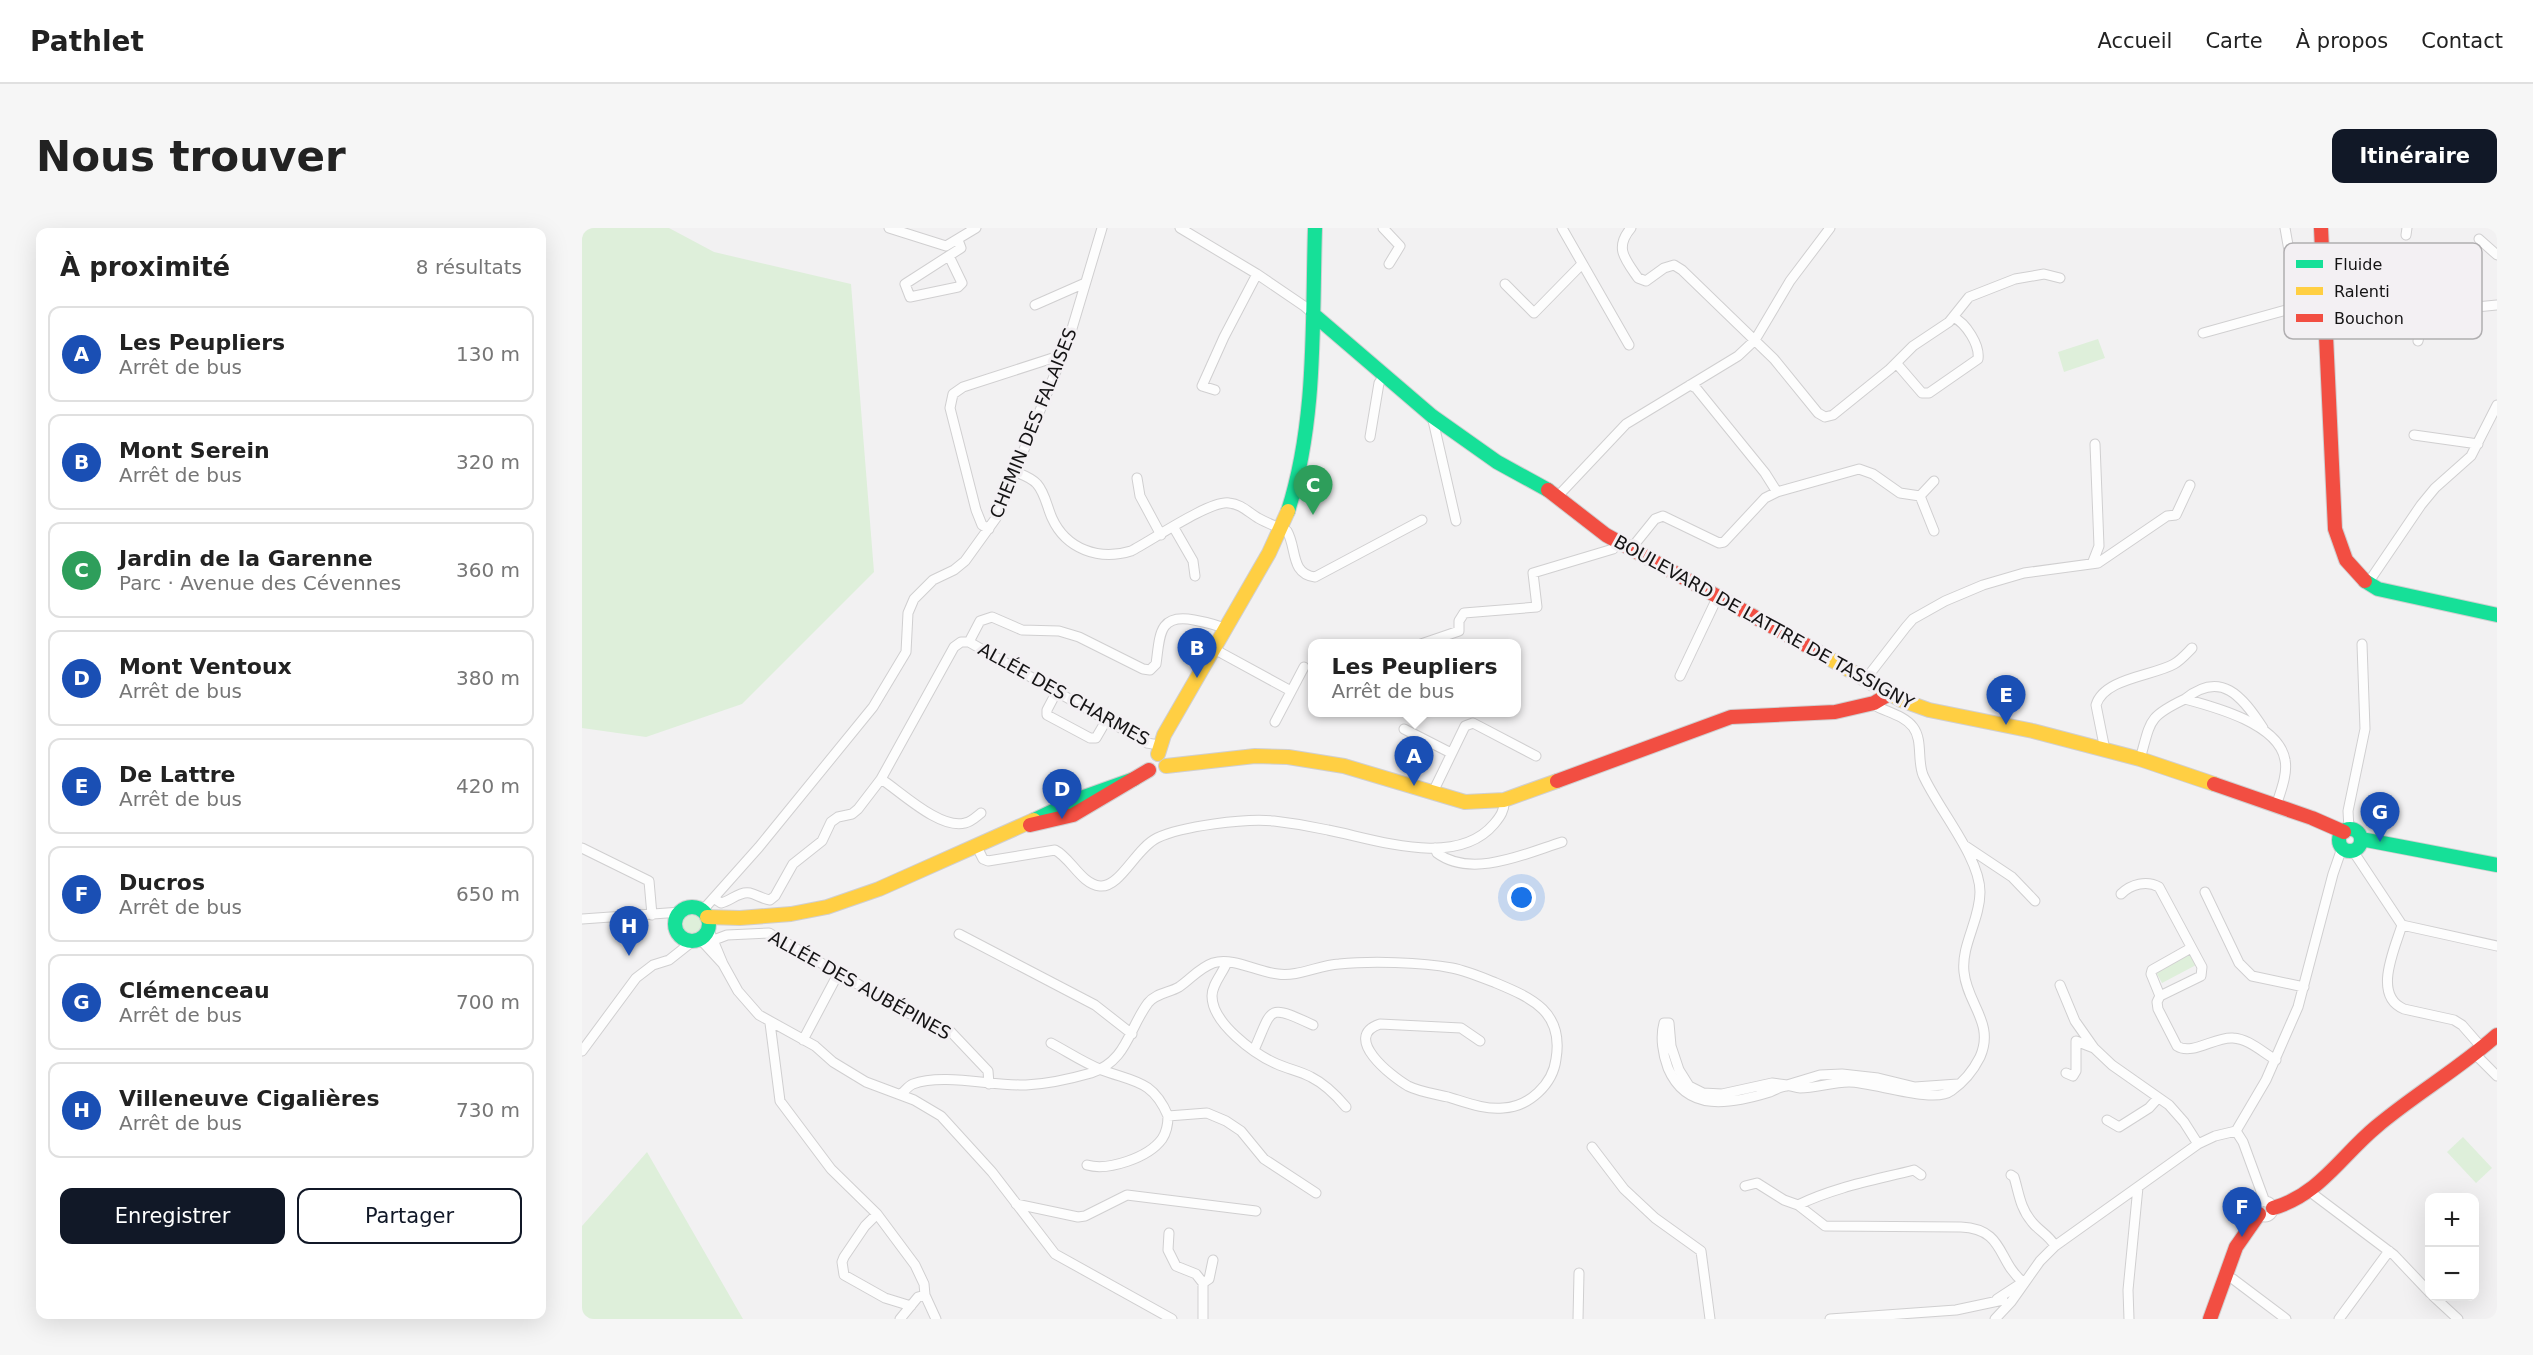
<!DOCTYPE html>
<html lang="fr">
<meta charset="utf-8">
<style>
body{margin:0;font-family:"DejaVu Sans",sans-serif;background:#f6f6f6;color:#222}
.controls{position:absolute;right:18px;bottom:18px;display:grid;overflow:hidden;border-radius:12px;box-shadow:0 6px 24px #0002}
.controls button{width:54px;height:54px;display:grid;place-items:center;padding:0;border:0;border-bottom:2px solid #e0e0e0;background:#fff;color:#222;font:30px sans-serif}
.you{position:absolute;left:940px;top:670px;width:21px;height:21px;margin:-15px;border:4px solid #fff;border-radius:50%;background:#1a73e8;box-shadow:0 0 0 9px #1a73e833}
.badge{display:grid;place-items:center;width:39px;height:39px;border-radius:50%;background:#111827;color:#fff;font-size:20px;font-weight:700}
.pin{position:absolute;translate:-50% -50px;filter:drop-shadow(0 2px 3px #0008)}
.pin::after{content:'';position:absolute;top:32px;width:21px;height:18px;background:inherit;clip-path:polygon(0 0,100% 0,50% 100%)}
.popup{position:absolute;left:726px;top:411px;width:213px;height:78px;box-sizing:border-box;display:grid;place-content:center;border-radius:12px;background:#fff;filter:drop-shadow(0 2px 4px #0005);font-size:20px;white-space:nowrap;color:#767676}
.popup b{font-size:22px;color:#222}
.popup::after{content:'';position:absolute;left:50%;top:100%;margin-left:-12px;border:12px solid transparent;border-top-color:#fff}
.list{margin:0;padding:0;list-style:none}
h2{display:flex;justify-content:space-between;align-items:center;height:78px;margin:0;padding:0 24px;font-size:26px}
h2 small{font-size:20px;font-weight:400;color:#767676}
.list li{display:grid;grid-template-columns:39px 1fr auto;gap:18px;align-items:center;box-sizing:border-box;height:96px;margin:0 12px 12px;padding:0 12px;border:2px solid #e0e0e0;border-radius:12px}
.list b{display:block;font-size:22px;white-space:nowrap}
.list p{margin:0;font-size:20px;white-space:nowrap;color:#767676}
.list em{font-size:20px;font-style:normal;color:#767676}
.actions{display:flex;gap:12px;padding:18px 24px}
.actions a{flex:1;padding:14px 0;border:2px solid #111827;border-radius:12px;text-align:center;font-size:21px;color:#111827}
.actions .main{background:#111827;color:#fff}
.map{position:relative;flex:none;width:1915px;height:1091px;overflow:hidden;border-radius:12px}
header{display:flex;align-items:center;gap:36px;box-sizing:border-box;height:84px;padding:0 30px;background:#fff;border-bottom:2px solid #e0e0e0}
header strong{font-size:28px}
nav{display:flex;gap:33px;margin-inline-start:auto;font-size:21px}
.intro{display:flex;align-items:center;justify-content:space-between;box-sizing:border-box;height:144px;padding:0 36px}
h1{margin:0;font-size:42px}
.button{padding:15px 27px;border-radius:12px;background:#111827;color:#fff;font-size:21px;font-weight:700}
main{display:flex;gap:36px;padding:0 36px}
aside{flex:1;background:#fff;border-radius:12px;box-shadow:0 6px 24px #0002}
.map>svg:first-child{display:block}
</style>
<header>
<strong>Pathlet</strong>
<nav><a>Accueil</a><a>Carte</a><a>À propos</a><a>Contact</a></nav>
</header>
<div class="intro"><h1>Nous trouver</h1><a class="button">Itinéraire</a></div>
<main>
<aside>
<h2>À proximité<small>8 résultats</small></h2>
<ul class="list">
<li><span class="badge" style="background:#1a4fb4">A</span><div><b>Les Peupliers</b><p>Arrêt de bus</p></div><em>130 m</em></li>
<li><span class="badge" style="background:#1a4fb4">B</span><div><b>Mont Serein</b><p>Arrêt de bus</p></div><em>320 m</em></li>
<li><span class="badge" style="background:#2e9e5b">C</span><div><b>Jardin de la Garenne</b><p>Parc · Avenue des Cévennes</p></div><em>360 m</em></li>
<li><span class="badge" style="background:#1a4fb4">D</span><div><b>Mont Ventoux</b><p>Arrêt de bus</p></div><em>380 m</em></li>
<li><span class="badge" style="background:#1a4fb4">E</span><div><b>De Lattre</b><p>Arrêt de bus</p></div><em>420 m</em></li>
<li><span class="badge" style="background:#1a4fb4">F</span><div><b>Ducros</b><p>Arrêt de bus</p></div><em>650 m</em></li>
<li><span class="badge" style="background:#1a4fb4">G</span><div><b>Clémenceau</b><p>Arrêt de bus</p></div><em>700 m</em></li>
<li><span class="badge" style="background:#1a4fb4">H</span><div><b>Villeneuve Cigalières</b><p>Arrêt de bus</p></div><em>730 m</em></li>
</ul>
<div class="actions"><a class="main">Enregistrer</a><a>Partager</a></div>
</aside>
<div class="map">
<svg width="1915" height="1091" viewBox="0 0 1915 1091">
<rect width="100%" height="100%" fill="#f2f1f2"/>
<path fill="#deefda" d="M0 0H87L132 24 269 56 292 344 160 476 64 509 0 500Z
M1516 111 1523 130 1482 144 1476 124Z
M100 696a11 11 0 1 1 22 0a11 11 0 1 1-22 0Z
M1609 726 1614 737 1580 755 1574 744Z
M1881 909 1910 940 1894 955 1865 924Z
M65 924 161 1091H0V998Z"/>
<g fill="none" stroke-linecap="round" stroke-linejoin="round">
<defs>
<path id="street" d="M307 0 364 18 394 0
M598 0 675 46 722 78 731 86
M801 0 818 18 807 36
M980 0 1047 117
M1049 0C1032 20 1043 31 1056 50L1064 53 1082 40 1092 37 1100 42 1192 131 1236 185 1243 189 1251 187 1308 141 1331 118 1367 94 1387 69 1433 51 1462 46 1478 50
M1703 0 1717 79
M1824 7 1825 0
M1897 11 1915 27
M367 28 380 55 376 59 328 69 323 56 379 20 376 12
M1740 43 1754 42 1758 45 1766 58 1778 63 1808 64 1874 81 1915 77
M923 56 952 85 1000 36
M453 77 503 55
M1621 105 1726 76 1742 74
M1836 113 1845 75
M1315 136 1340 165H1347L1396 131C1398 117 1384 95 1371 89
M1108 157 1114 160 1183 245 1195 264
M633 162 620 158 642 109 675 46
M850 188 874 293
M1832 207 1896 216
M788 209 797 155 802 148
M434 244C441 247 450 250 455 256 463 265 465 279 470 290 484 321 517 333 549 323 569 313 628 272 647 275 659 276 666 284 676 290 685 295 695 299 705 303 715 320 708 346 733 349L840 292
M555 250 558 268 579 307
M976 268 1044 196 1156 128 1173 112 1208 53 1248 0
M1338 268 1352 253
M592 300 611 333 613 348
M407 301 400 297 394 282 368 180 371 166 381 159 480 127
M1048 322 1073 291 1081 288 1137 315 1142 314 1183 270 1195 264 1277 241 1291 246 1318 265 1338 268 1352 303
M1510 336 1517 318 1513 216
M1786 355 1839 277 1853 260 1889 228 1915 177
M387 414 398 393 410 389 440 402 477 403 497 409 561 441 568 442 574 436C578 408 576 385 612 392 623 394 633 396 644 401
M387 414 565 515 577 517
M839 416 877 403V393L882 385 955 379 951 345 1031 321 1036 315
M632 421 709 463
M1098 448 1136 368
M1283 452 1324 399 1331 391 1363 373 1401 357 1442 345 1516 335 1585 288 1594 287 1608 257
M475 463 465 482V487L508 510H514L525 491
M1603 471C1639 442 1660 468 1681 500
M693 494 722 439
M822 501 869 525
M1523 522 1514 477C1522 450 1571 448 1592 436 1599 432 1605 425 1610 420
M1558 531C1569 493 1565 489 1603 471 1633 479 1697 496 1703 532 1706 546 1698 565 1694 578
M299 551C318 563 358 602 383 595 389 594 394 589 399 585
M851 564 883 498 891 495 954 528
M1767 601 1766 583 1783 501 1780 416
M1382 617 1430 649 1453 673
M395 619 401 631 406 633 473 622C489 630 499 656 518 658 538 660 554 620 575 610 600 598 664 590 692 593 710 595 728 598 746 602 793 611 874 641 912 596 918 589 923 582 922 572
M0 620 67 653 70 687
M853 620 855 625C890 651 945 625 980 614
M1771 623 1820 697 1915 718
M1623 664 1657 735 1670 748 1722 759
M1539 666C1549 656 1565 652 1577 659L1620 739 1619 748 1578 768 1575 774 1576 781 1595 818C1610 828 1634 808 1651 810 1667 811 1680 824 1694 832
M133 671 139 675C149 673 157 663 168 665 175 667 181 671 188 672L193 668 211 636 240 613 249 594 256 589 270 586 276 581 299 551 372 419 379 414H387
M120 683 177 619 291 479 324 424 326 385 332 371 351 352 372 342 383 333 414 290 486 114 520 0
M0 691 99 684
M1820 697C1813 720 1790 768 1822 781L1872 792 1880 797 1901 821
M377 706 513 777 550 806
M118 711 141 736 126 700
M124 715 145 707 187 705 326 785 369 804 406 843 407 856
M645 734C641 745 630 756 630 768 630 795 672 826 695 836 706 841 718 843 729 849 743 856 754 867 764 879
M141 736 156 763 177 787 233 818 251 834 284 854 332 872 359 888 410 944 473 1026 590 1091
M1478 757 1493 793 1512 820 1530 837 1587 877 1602 894 1616 916
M1578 768 1569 746 1570 742 1609 720
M188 795 198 873 249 941 295 986 333 1037 342 1056 343 1067 354 1091
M1087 795H1082C1078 809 1081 827 1086 840 1105 885 1149 876 1188 864 1193 862 1199 858 1205 858 1209 857 1213 860 1218 860 1234 860 1250 854 1267 854 1291 854 1352 876 1369 863 1382 854 1391 843 1398 829 1413 795 1385 776 1382 744 1379 717 1398 692 1398 664 1398 629 1356 581 1341 547 1335 532 1341 512 1331 499 1322 487 1304 484 1292 477
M1087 795 1089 818 1097 842 1107 858 1121 865 1140 866 1190 855 1205 857 1238 847 1260 846 1296 850 1333 859 1376 856
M221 812 256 746
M469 815C486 824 502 835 520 842 552 854 571 852 586 888L625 885 644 893 659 903 682 931 734 965
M672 822C691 780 684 775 731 797
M0 823 54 750 71 737 87 732 111 713
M1894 827 1915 848
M1484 845 1491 848 1494 843V813L1512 820
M319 866C323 863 326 858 331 856 360 845 411 858 444 857 466 856 488 851 509 845 545 833 546 802 566 775 574 765 587 765 597 759 609 751 617 740 631 735 652 729 675 744 696 746 716 749 737 737 757 736 788 733 839 734 870 740 885 743 899 749 914 755 950 770 982 784 974 831 971 856 947 879 921 880 903 882 883 874 866 869 853 866 838 864 826 858 810 849 759 809 798 796L879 800 898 813
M1525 892 1537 899 1567 880 1576 870
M1654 903 1684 852 1716 779 1751 646 1760 620
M1654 903 1661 914 1683 974
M1010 919 1042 961 1073 990 1119 1023 1128 1091
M505 937C526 943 566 930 580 911 584 905 586 896 586 888
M1429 947 1432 949C1437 965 1438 980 1450 994 1457 1003 1467 1007 1473 1018
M1163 958 1175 955 1202 972 1216 977 1243 998 1379 999C1423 1001 1415 1033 1441 1054L1415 1071
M1727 963 1812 1027 1848 1065
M1675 981a8 8 0 1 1 16 0a8 8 0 1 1-16 0Z
M434 976 496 989 503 988 545 967 674 983
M1216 977C1253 959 1293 952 1332 942L1339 947
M295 986 283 998 262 1029 260 1034 262 1047 303 1070 329 1078
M587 1005 586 1022 594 1038 614 1046 621 1055V1091
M1642 1048 1651 1051 1704 1091
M621 1055 627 1051 631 1032
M1851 1068 1876 1091
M318 1091 336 1069 343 1067
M996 1091 997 1045
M1248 1091 1374 1082 1421 1072
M1413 1091 1429 1074 1458 1033 1473 1018 1616 916 1633 908 1654 903
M1547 1091 1546 1062 1556 959
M1757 1091 1807 1023"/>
<path id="fast" d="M731 86 850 188 915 234 966 262
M706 283C735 192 730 94 733 0
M1783 353 1796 361 1915 387
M452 592 496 571 552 551
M1757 612a11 11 0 1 1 22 0a11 11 0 1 1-22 0Z
M1779 611 1915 637
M93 696a17 17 0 1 1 34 0a17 17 0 1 1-34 0Z"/>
<path id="slow" d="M1229 420 1319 472 1347 482 1451 503 1558 531 1632 556
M576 526 582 507 687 325 706 283
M584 538 673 528 706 529 762 538 883 574 922 572 975 553
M125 689 158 690 209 686 245 679 297 661 452 592"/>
<path id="jam" d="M1739 0 1753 301 1764 332 1783 353
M966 262 1024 307 1229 420
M975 553 1149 489 1253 484 1292 475 1307 466
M1632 556 1730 590 1762 604
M448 597 491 587 567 542
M1691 980C1737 967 1759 928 1794 899 1833 866 1877 841 1915 807
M1628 1091 1654 1019 1677 986"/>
</defs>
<use href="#street" stroke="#d0cfd0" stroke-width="11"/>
<use href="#fast" stroke="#d0cfd0" stroke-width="16"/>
<use href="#slow" stroke="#d0cfd0" stroke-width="16"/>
<use href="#jam" stroke="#d0cfd0" stroke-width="16"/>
<use href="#street" stroke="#fdfdfd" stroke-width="9"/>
<use href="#fast" stroke="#16e098" stroke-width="14"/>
<use href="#slow" stroke="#ffcf43" stroke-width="14"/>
<use href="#jam" stroke="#f24e42" stroke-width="14"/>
</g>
<g text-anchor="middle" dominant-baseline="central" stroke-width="6" stroke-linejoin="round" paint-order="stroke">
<g font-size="18" fill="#151415" stroke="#f3f0f3">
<text transform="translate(451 195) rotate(-68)">CHEMIN DES FALAISES</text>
<text transform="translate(1182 394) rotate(29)">BOULEVARD DE LATTRE DE TASSIGNY</text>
<text transform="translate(482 466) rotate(29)">ALLÉE DES CHARMES</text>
<text transform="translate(278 757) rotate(29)">ALLÉE DES AUBÉPINES</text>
</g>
</g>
<rect x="1702" y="15" width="198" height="96" rx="9" fill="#f3f0f3" stroke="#b0aeb0" stroke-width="1.5"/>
<rect x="1714" y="32" width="27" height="8" fill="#16e098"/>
<rect x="1714" y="59" width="27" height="8" fill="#ffcf43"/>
<rect x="1714" y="86" width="27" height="8" fill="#f24e42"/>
<g font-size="16" fill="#151415">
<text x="1752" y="42">Fluide</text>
<text x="1752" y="69">Ralenti</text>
<text x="1752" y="96">Bouchon</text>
</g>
</svg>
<div class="controls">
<button>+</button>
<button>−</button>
</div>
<div class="you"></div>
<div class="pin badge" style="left:832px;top:558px;background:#1a4fb4">A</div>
<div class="popup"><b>Les Peupliers</b>Arrêt de bus</div>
<div class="pin badge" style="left:615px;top:450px;background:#1a4fb4">B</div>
<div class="pin badge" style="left:731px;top:287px;background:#2e9e5b">C</div>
<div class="pin badge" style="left:480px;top:591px;background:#1a4fb4">D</div>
<div class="pin badge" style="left:1424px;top:497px;background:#1a4fb4">E</div>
<div class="pin badge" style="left:1660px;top:1009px;background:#1a4fb4">F</div>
<div class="pin badge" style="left:1798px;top:614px;background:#1a4fb4">G</div>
<div class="pin badge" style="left:47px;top:728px;background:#1a4fb4">H</div>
</div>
</main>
